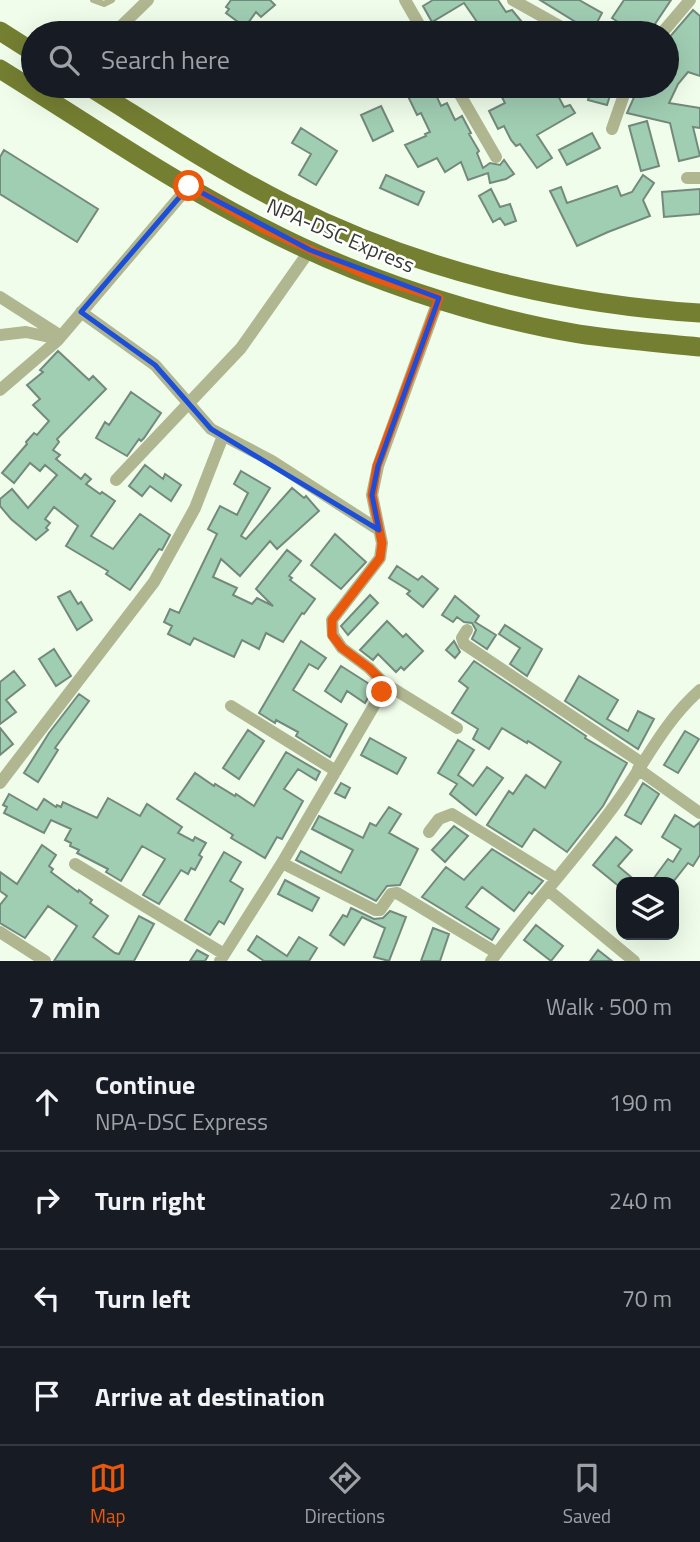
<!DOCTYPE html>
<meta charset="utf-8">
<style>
body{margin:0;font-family:"Titillium Web",sans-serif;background:#242831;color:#f1f3f6}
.controls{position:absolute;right:21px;bottom:21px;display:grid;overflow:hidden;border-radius:14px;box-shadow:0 7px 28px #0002}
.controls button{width:63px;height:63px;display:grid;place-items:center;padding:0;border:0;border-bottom:2px solid #363941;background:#171b24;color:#f1f3f6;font:35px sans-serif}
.stop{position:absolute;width:21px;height:21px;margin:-16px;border:5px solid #ea580c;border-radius:50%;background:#fff}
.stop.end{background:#ea580c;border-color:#fff;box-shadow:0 2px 7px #0008}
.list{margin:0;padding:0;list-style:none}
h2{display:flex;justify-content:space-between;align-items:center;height:91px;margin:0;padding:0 28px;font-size:30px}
h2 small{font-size:23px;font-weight:400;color:#9ea1a6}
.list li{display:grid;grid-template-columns:46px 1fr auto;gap:21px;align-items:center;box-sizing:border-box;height:98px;padding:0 28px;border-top:2px solid #363941}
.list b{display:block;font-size:26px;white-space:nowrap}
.list p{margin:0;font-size:23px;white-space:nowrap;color:#9ea1a6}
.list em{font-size:23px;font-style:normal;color:#9ea1a6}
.icon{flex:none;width:38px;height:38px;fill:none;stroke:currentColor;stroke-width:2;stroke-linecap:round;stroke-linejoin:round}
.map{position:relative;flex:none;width:700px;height:961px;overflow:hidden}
.search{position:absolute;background:#171b24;box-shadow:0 7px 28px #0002;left:21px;right:21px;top:21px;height:77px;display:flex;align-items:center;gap:18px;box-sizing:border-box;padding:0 24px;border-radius:38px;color:#9ea1a6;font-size:26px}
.sheet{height:483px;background:#171b24}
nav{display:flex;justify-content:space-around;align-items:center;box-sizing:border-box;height:98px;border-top:2px solid #363941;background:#171b24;font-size:19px;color:#9ea1a6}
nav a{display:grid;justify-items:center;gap:4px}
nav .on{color:#ea580c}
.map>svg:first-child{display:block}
</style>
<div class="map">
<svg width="700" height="961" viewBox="0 0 700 961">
<rect width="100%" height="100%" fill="#effdea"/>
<path fill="#a0ceb3" stroke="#74897d" stroke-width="2" d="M231 0H270L275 5 261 17 256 12 245 27 226 13 229 9 226 7Z
M433 0H498L506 12 512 10 531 33H457L477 22 464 3 432 22 423 6Z
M540 0H579L602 13 592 32Z
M624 0H671L649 33H617L612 30 618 22 612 18Z
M693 10 700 16V76L688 72 678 84 669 103 700 108V128L693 127 700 156 679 161 670 123 627 113 639 86H667V40Z
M415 86H432L441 106 447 103 455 120 462 116 471 133 469 134 479 151 477 153 483 168 490 163 500 165 504 160 514 174 506 179 490 183 488 173 468 180 461 162 445 172 437 158 418 167 405 145 426 136 425 134 430 132 421 113 417 115 405 90Z
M496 86H516L521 95 538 86H568L556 92 564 107 570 105 575 113 537 135 552 158 537 168 520 144 516 146 511 140 504 126 498 129 489 111 505 103Z
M592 86H613L607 105 588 100Z
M381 106 393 131 373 141 361 115Z
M647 121 659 166 641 171 629 126Z
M301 128 337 151 316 185 299 175 311 154 292 143Z
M592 133 600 148 567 165 559 150Z
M4 150 98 209 77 242 0 194V157Z
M386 175 424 192 418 205 380 188Z
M643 175 654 183 643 200 650 216 608 232 577 246 550 191 561 187 567 203 617 186 621 196 632 192Z
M491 189 500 207 510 204 516 221 505 225 500 218 493 222 479 196Z
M700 189V214L664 217 662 192Z
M58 351 89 380 93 376 106 389 57 439 59 442 53 450 60 455 56 459 81 479 85 474 91 479 86 484 100 494 102 492 115 501 91 536 113 549 140 514 170 535 162 550 159 549 130 590 106 574 108 571 66 546 78 526 54 507 45 519 50 523 46 528 48 530 36 540 11 519 0 506V499L12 489 28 508 57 475 45 465 40 471 30 463 14 483 2 473 27 444 26 442 34 433 37 435 49 421 33 405 40 399 27 385 43 372 40 370Z
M131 392 161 413 144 438 141 441 139 439 127 456 96 438 105 422 109 425Z
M145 465 163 479 165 474 181 485 171 501 150 486 142 496 129 486Z
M241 471 270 488 241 536 246 539 292 488 304 498 306 496 319 511 277 549 270 541 240 576 221 559 213 577 237 588 233 595 252 604 257 598 273 606 256 589 287 550 301 561 289 576 292 578 290 580 315 599 304 614 302 613 283 642 266 633 259 649 242 640 234 657 194 638 190 645 168 634 172 626 164 622 170 609 179 613 217 534 208 529 220 506 237 515 248 493 234 484Z
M335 534 366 562 341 589 311 565Z
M397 566 418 580 422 576 438 589 423 607 407 594 410 591 389 578Z
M70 591 78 604 81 602 92 620 77 630 58 597Z
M370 595 378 603 348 635 341 626Z
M455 596 479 616 475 622 496 635 487 649 472 639 476 630 472 623 464 622 457 617 453 622 442 615Z
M387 621 403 637 406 634 423 651 404 670 401 667 396 672 378 654 373 660 360 650Z
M505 625 542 649 527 676 510 664 520 648 499 634Z
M301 641 326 658 318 669 309 664 293 690 347 724 330 757 296 736 298 732 276 720 275 723 259 713Z
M454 641 460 652 455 658 446 650Z
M54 649 71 676 56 686 39 659Z
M474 661 586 736 585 738 627 763 603 806 567 852 534 829 522 847 487 825 509 791 513 794 526 775 545 788 561 762 528 741 527 743 502 728 489 749 473 739 478 729 452 713 468 688 459 681Z
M341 666 374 687 365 703 347 691 341 702 325 691Z
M14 671 25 685 6 700 16 712 0 724V682Z
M579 676 618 700 607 719 628 731 638 711 654 719 638 749 565 701Z
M79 694 89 701 55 748 58 750 38 782 24 773 49 733Z
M0 728 13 744 0 755Z
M248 730 264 741 239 779 223 768Z
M685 731 699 739 678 773 664 765Z
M370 738 406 758 397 774 361 755Z
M458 740 474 750 458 775 473 786 487 767 503 778 476 815 450 794 457 784 438 773Z
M286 752 320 772 316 780 298 769 284 789 303 801 282 839 277 837 265 858 231 838 233 835 177 799 195 773 214 786 215 784 235 796 236 794 254 806Z
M341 783 350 788 345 798 335 793Z
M643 783 659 794 641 824 625 815Z
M9 794 37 810 44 799 56 807 57 805 61 807 63 802 97 818 108 798 140 816 147 804 182 827 178 833 193 841 195 837 206 843 199 855 202 857 195 870 191 868 188 874 181 870 159 904 143 895 165 859 142 846 121 881 106 872 108 869 77 853 79 850 70 846 71 843 65 840 71 829 51 820 44 833 4 813 7 807 3 805Z
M389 807 401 814 389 833 418 849 400 885 387 886 376 901 296 860 301 851 341 873 353 850 312 829 319 816 363 838 370 823 376 826Z
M675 815 694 827 700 822V855L693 866 688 863 673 882H651L668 859 673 862 681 849 662 837Z
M454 826 468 836 445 862 432 850Z
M616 837 632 850 618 866 637 882H621V888L593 865Z
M42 845 56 855 49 866 53 869 51 872 78 892 79 890 92 900 90 903 108 916 93 937 115 953 119 954 139 916 154 924 134 961H54L77 926 48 906 25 938 0 923V905L7 896 0 891V872L17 884Z
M492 849 543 881 532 894 529 892 514 911 482 887 466 907 499 929 492 940 422 897 446 867 464 880Z
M224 852 241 862 230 881 243 889 224 924 219 921 210 935 185 920Z
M285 880 319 898 312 911 278 894Z
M351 908 374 919 383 918 390 911 406 917 389 961 374 957 385 928 362 917 344 945 330 935 343 915 347 917Z
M536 925 563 946 551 961 524 940Z
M433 928 449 934 440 961H421Z
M257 936 287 956 299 937 317 948 309 961H264L248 950Z
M197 950 208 956 205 961H190Z
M598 950 612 961H590Z"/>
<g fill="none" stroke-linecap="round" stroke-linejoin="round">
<path stroke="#b0b790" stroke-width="6" d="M93 0 104 4 112 0"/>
<path stroke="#b0b790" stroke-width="12" d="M405 0 424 33
M513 0 572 33
M114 33 148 0
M662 33 690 0
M455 86 496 157
M612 129 627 86
M687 178H700
M0 297 61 336
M81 312 155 365 211 429 272 461 379 530
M0 335 26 332 59 339
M0 390 57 341 189 186
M116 480 241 348 310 250
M467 630 462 638 464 644 642 763
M384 683 457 728
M231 706 336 771
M638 769 700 813
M0 783 154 582 195 508 223 436
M429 832 439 819 452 814 555 878
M282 863 375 910H380L391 894 397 893 497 953
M75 864 224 954
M548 890 634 961
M0 932 45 961
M220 961 282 863 382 692 384 683 369 668 342 648 333 635 332 620 380 558 382 543 372 495 378 466 439 298
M491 961C529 909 573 862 611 810 642 770 661 724 700 690"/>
<path stroke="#757f32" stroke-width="19" d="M0 31 33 52
M0 69C87 123 172 182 263 228 355 276 476 317 579 334 619 340 660 343 700 347
M88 86C154 127 218 170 288 205 416 269 558 304 700 313"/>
</g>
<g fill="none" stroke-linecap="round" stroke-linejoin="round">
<path stroke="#ea580c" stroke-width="9" d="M189 186 264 229 371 277 439 298 377 466 372 495 382 543 380 558 332 620V635L342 648 369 668 384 683 382 692"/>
</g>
<path fill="none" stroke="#1d4ed8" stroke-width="5" stroke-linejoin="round" d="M189 186 310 250 439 298 378 466 372 495 379 530 211 429 155 365 81 312Z"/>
<g text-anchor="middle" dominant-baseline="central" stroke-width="5" stroke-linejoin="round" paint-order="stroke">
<g font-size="21" fill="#363b34" stroke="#fff">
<text transform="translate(341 235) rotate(23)">NPA-DSC Express</text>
</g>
</g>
</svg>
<div class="controls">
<button><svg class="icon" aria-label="layers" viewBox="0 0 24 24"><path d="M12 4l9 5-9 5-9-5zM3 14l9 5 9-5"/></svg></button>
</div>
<div class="stop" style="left:189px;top:186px"></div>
<div class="stop end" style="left:382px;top:692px"></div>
<div class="search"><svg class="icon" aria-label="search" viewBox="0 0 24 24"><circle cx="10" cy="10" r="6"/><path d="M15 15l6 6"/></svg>Search here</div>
</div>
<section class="sheet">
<h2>7 min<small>Walk · 500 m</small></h2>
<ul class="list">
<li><svg class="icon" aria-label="ahead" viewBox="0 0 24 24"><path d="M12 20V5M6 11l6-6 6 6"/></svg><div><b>Continue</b><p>NPA-DSC Express</p></div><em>190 m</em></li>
<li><svg class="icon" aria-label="right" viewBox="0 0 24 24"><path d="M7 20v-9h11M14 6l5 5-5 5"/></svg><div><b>Turn right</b></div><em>240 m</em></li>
<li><svg class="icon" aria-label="left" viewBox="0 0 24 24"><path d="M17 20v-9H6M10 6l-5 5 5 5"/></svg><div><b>Turn left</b></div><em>70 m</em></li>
<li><svg class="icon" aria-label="arrive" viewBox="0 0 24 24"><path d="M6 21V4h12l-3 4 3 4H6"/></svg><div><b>Arrive at destination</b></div></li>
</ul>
</section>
<nav>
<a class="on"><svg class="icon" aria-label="map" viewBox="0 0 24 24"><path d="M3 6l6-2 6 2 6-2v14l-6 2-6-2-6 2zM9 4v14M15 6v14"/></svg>Map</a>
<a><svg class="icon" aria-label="directions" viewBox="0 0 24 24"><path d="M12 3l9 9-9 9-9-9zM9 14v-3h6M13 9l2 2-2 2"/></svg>Directions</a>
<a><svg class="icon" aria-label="saved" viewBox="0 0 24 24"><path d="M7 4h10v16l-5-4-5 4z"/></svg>Saved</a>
</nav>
